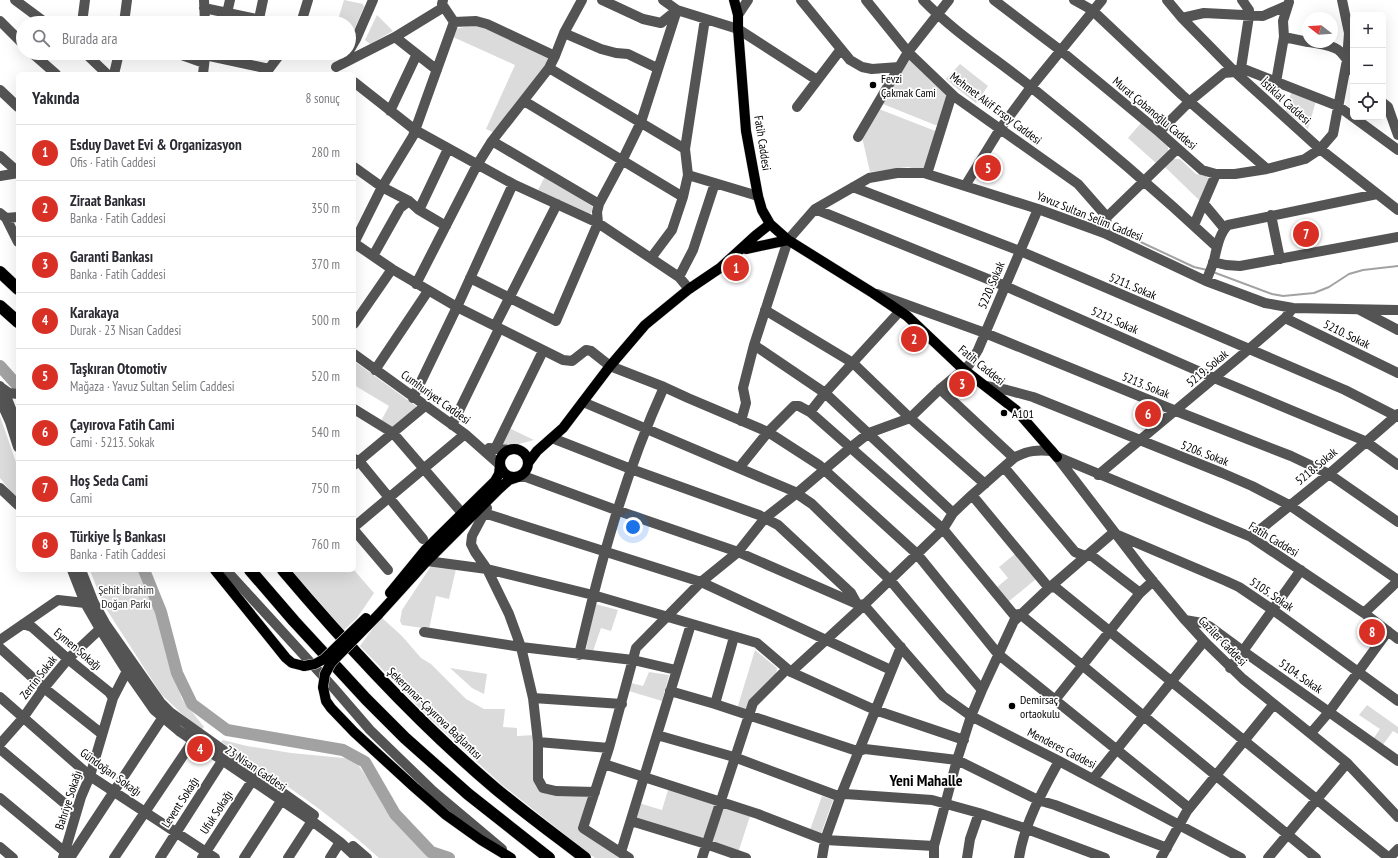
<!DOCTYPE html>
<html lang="tr">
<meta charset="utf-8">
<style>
body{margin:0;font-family:"PT Sans Narrow",sans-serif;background:#f2f2f3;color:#2b2b33}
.controls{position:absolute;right:12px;top:12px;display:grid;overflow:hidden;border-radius:6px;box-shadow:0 4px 16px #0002}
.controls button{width:36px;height:36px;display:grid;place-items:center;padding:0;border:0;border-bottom:1px solid #e1e1e2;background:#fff;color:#2b2b33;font:20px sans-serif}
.compass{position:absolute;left:1302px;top:12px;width:36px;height:36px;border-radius:50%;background:#fff;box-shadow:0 4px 16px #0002;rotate:287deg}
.you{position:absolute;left:633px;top:527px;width:14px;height:14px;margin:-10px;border:3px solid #fff;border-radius:50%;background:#1a73e8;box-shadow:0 0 0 6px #1a73e833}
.badge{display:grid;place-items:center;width:26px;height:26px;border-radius:50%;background:#d93025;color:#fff;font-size:13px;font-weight:700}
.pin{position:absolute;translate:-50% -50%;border:2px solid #fff;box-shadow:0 1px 4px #0006}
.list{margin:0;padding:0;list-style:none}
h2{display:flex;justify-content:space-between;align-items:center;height:52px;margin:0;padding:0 16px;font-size:17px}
h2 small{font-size:13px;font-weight:400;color:#7c7c81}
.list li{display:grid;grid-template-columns:26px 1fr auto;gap:12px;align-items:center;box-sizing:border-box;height:56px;padding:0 16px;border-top:1px solid #e1e1e2}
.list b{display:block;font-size:15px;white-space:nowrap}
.list p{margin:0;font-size:13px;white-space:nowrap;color:#7c7c81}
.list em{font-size:13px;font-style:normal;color:#7c7c81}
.icon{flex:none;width:22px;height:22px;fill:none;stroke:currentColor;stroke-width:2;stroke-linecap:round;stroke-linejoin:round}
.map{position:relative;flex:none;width:1398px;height:858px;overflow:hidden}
.search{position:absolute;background:#fff;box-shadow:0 4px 16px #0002;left:16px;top:16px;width:340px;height:44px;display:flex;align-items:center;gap:10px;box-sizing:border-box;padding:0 14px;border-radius:22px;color:#7c7c81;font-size:15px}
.panel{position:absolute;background:#fff;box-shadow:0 4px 16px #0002;left:16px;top:72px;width:340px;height:500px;border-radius:6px}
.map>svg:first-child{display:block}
</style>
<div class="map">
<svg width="1398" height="858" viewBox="0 0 1398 858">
<rect width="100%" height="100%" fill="#fff"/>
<path fill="#dbdbdb" d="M344 0 363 4 364 7 353 32 349 34V23H337Z
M377 15 393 31 370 44 365 40Z
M477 24 551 58 495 133 486 129 515 65 453 37 455 29Z
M908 59 948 97 938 125H935L883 104Z
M960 64 988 86 976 103 959 90 946 79Z
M1291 93 1316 101 1308 129 1286 111Z
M879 109 938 132 925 171 908 167 870 172 862 137Z
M1141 123 1168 147V151L1156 163 1128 138Z
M1173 159H1180L1196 174 1206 176 1209 179 1200 201 1165 167Z
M545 176 593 207 591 214 538 190Z
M354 361 416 406V409L393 428 381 421 389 406 354 385Z
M0 416 18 468V501L0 478Z
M509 428 534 440 508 447 500 446Z
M1015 554 1036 579 1008 602 996 588 1008 578 999 567Z
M431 566 456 569 449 599 436 596 429 629 402 625 400 621 402 610Z
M90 570H140L152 593 167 642 174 677 182 699 204 727 202 730 183 715 161 694 103 604Z
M291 570H354L374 593 357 618 344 630Z
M595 604 618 610 611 631 601 628 593 651 586 650Z
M381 617 402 636 421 658 431 664 466 699 484 709H505L503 727 517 728V736L535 735 536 785 538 788 569 795 587 797 588 800 578 827C591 843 610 845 625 858H595L588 853 501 784 429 718 360 646Z
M755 650 777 668 776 676 745 712 737 709Z
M450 668 487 674 484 694 472 688Z
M649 672 669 675 662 701 629 691 631 683 643 686Z
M1367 705 1398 727V734L1393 731 1382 746 1373 739 1380 729 1359 715Z
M223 740 247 746 291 753 354 759 391 812 420 845 439 858H379C331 814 276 778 221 742Z
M668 790 716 805 704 841 634 818 639 803 662 810Z
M822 796 833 800 821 834 810 830Z
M723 807 750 816 738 853 712 844Z"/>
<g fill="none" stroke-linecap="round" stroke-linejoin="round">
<path stroke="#a2a2a2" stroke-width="2" d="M1113 229 1194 267 1207 270
M1213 272 1272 294 1283 296 1314 293 1329 287 1349 274 1363 270 1398 266"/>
<path stroke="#a2a2a2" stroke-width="12" d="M0 366 17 385
M144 570 161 612 177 673 192 704 227 730 343 750 365 762 395 814 431 852 449 858"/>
<defs>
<path id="major" d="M734 0 738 15V29L746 131 758 196 762 210 770 224 788 240 873 293 907 316 963 369 1016 410 1057 457
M746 249 788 240
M500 463a14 14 0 1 1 28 0a14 14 0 1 1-28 0Z
M528 463 537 451 563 428 610 366 645 325 689 289 720 268 755 236 770 224
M215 570 286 658 292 663 304 666
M390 593 426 549 495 481 499 474 500 465
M378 615 427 561 499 489 509 480 518 477
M323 687 326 701 331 708 354 732 414 787 446 815 481 840 511 858"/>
<path id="highway" d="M0 272 18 289
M0 306 18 322
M250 570 294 621 366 699 405 738 468 794 549 858
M283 570C349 648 418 723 496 789 525 813 555 835 585 858"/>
</defs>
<use href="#major" stroke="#dbdbdb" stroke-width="11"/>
<use href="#highway" stroke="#dbdbdb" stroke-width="13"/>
<path stroke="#545454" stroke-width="10" d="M15 0 46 23
M204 0 205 23
M443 0 442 4 454 22 476 21 487 24 555 56
M602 0 643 19 661 23 677 10 738 29 817 80
M801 0 850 60 862 67 872 69 899 67
M866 0 908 52 955 97 1078 184 1107 217 1104 233
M923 0C955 33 995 58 1031 87 1095 138 1157 191 1217 247
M994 0 1060 50 1159 132 1202 170 1216 174H1235L1267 169 1305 159 1320 149 1333 134 1347 60 1349 33 1342 0
M1074 0 1092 10 1182 95 1267 169
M1167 0 1182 18 1235 72 1320 149 1398 210
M204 8 276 23
M227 13 230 0
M738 15 748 0
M1182 18 1204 13 1263 16 1288 5
M259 19 263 0
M0 21 23 44
M82 23 85 0
M124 23 127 0
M301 23 308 0
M564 33 601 49 616 53 628 54 657 68
M395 37 437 70
M1284 37 1308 42
M1309 42C1336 47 1340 45 1353 71
M349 51 356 39 373 0
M32 53 56 74
M85 53 107 74
M176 53 204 63
M205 55 269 69
M336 67 395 37 444 7
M549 68 685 149
M1241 68 1338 106 1398 150
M114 74 119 53
M203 74 205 57
M265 74 281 53
M354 82 415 130 513 184 598 223 679 277 689 289
M1276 82 1284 37 1283 21 1289 2
M0 90 18 107
M524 101 683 197
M1383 103 1388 107 1398 135
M797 107 841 49
M390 111 417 54
M1159 132 1190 101 1224 73 1235 72 1241 68 1249 16V10L1242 0
M858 137 908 52 949 0
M492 141 599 204
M0 156 18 172
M354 167 382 187 409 201 419 210 446 226
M927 174 952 94
M688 175 758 196
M0 176 18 173
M965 186 1000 129 1031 87 1102 0
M853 187 1020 251 1345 390 1398 417
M1204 204 1224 228
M815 209 1005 286 1214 378 1365 441 1398 465
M419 210 448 149
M0 213 6 218 18 242
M1271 215 1280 259
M1107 217 1177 149
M6 218 18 217
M1194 225 1216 174
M354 243 392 269 457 307 563 360 572 361 586 350 591 351 610 366 664 387 688 398 768 432 819 465 917 554 998 654 1189 808
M354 243 382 187 413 136 454 22
M373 256 400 208 409 201
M651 258 672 230 683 197 688 175 685 149 705 19
M1213 262 1226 265 1240 266 1398 237
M679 277 693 250 715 183
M470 278 556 321 598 223 597 212 599 204 622 161 641 122 677 10 663 0
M1206 281C1209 274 1212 267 1214 260 1217 248 1219 234 1228 225L1377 194
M416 284 477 165 492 141 549 68 555 56 564 33 582 0
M877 294 985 333 1176 411 1291 456 1329 474 1398 522
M765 310 853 363 910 418 985 484
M1360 310 1398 330
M1285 318 1398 373
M354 324 392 269
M495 326 557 204
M754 345 825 393 953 513
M354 354 465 434 500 465
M375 370 428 291
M0 386 6 396 18 426
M986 386 1007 390 1033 397 1222 473 1252 486 1289 505 1398 580
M2 388 9 393 18 394
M940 389 1014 458
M413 398 457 307 513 184
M0 400 10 422 18 447
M583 402 793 491 812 504 890 580 982 690
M354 409 393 433 462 513
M810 412 943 529 1014 615 1020 614 1316 858
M741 421 746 403 743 388 754 345 788 240 815 209 869 178 897 173H924L1038 209 1104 233 1206 281 1265 303 1293 308 1398 310
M452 425 499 329
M552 438 631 469 759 515 778 525 851 593 857 604
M489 448 510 450
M495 449 543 351
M1057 457 1142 568 1185 620 1206 643 1243 679 1347 763 1398 817
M1058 457 1251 537 1364 613 1398 639
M354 459 359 461 423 539
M354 465 425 406
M1004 467 1075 552 1085 556H1092L1140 593
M739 468 768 432 794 406H799L810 412 825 393 900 311
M1098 475 1249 349 1285 318 1293 308
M518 477H526L616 510 738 552 857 604 864 605 943 696 971 716 1059 761 1241 858
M0 488 18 505
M972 495 1049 588 1055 587 1389 858
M487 508 472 536 471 544 475 552 487 569 509 614 521 647 533 698 538 742V779L543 788 556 791 595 792
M484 513 701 582 891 670
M354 527 465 434
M354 530 388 570
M1118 535 1226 581 1239 587 1273 610 1398 701
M1251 537 1329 474 1398 414
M427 561 487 569 593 595 757 643 791 672 875 710 964 740
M72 570 85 603 100 629 126 670 154 710 179 731 312 821 340 842 357 858
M81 570 94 603 105 623 161 703 170 712 314 815
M226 570 332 686 370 730 433 791 502 849
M1364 613 1398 581
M1185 620 1202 623 1209 626 1243 651 1398 761
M23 624 32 627 68 659 109 692 113 698
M424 632 521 647 633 660 676 670
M0 640 58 600 85 603
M0 648 44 688 102 734
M579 655C600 563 625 473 664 387
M1230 668 1243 651 1301 570
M791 672 864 605 943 529 953 513 972 495 1014 458C1028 450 1037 450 1052 451
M670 691 715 704 854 750 859 751 865 749 957 760 1038 800 1055 805 1167 848
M0 697 90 776 215 858
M533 698 622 704
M1055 700 1140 593 1153 581
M715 704 734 637
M1311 733 1329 712 1388 631
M657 735 734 757 838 796 845 794 932 800 979 813 1027 829 1105 858
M538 742 609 748
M0 744 23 718 44 688 68 659 100 629
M0 749 76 813
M604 764 758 814 825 840 934 846
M1093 779 1204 641
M0 798 65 852 67 856
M631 821 706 844 746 858
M353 846 367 858
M0 847 13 858
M621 852 691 624
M63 858 81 797 90 776 113 698 129 667
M70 858 163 717
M114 858 193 741 194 734
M160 858 222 761
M202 858 252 781
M244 858 281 801
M288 858 312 821
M330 858 340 842
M629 858 583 828 609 748 636 648 701 582 738 552 765 518 797 493 850 448 869 433 910 418 940 389 969 365 978 350 1038 209
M702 858 753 703 787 669
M822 858 825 840 841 795 901 647
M934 858V846L957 760 971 716 982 690 1014 621 1049 588 1114 532
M967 858 970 839 979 813
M1019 858C1024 824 1043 790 1059 761
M1161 858 1187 811 1274 704
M1268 858 1347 763
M1389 858 1398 849"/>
<use href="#major" stroke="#000" stroke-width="10"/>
<use href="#highway" stroke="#000" stroke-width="12"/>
<defs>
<path id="major-bridge" d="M304 666 315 664 324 659 366 618
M323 687 325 674 331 663 378 615"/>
</defs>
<use href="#major-bridge" stroke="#dbdbdb" stroke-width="11" stroke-linecap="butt"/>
<use href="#major-bridge" stroke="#000" stroke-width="10"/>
</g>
<g fill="#000" stroke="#fff" stroke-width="1.5">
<circle cx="873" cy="85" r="4"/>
<circle cx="1004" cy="413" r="4"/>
<circle cx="1012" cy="706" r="4"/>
</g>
<g text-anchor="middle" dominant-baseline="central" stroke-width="3.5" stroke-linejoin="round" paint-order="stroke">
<g font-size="12" fill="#000" stroke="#fff" text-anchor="start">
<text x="881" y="78">Fevzi<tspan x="881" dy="14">Çakmak Cami</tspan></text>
<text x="1012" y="413">A101</text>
<text x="1020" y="699">Demirsaç<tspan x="1020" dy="14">ortaokulu</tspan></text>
</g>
<g font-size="12" fill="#000" stroke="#fff">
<text transform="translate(1286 101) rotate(42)">İstiklal Caddesi</text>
<text transform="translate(996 108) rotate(37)">Mehmet Akif Ersoy Caddesi</text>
<text transform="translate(1155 113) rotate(40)">Murat Çobanoğlu Caddesi</text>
<text transform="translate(763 143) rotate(81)">Fatih Caddesi</text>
<text transform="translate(1090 216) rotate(22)">Yavuz Sultan Selim Caddesi</text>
<text transform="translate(991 285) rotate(-67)">5220. Sokak</text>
<text transform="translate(1133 286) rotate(23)">5211. Sokak</text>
<text transform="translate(1115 320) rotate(24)">5212. Sokak</text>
<text transform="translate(1347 334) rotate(26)">5210. Sokak</text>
<text transform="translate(982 365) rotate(39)">Fatih Caddesi</text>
<text transform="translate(1207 368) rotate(-40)">5219. Sokak</text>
<text transform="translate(1146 385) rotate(22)">5213. Sokak</text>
<text transform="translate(436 397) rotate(36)">Cumhuriyet Caddesi</text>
<text transform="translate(1205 453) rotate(21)">5206. Sokak</text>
<text transform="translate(1316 466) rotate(-40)">5218. Sokak</text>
<text transform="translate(1274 539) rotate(31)">Fatih Caddesi</text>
<text transform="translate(1272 594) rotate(34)">5105. Sokak</text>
<text transform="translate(1223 641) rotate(46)">Gaziler Caddesi</text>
<text transform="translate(78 649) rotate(40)">Eymen Sokağı</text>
<text transform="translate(1301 676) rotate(35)">5104. Sokak</text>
<text transform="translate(38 677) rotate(-52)">Zerrin Sokak</text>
<text transform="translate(435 713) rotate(44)">Şekerpınar-Çayırova Bağlantısı</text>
<text transform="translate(1062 748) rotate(27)">Menderes Caddesi</text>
<text transform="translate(256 768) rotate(34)">23 Nisan Caddesi</text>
<text transform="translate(111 772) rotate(36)">Gündoğan Sokağı</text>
<text transform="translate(68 800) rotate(-72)">Bahriye Sokağı</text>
<text transform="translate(180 802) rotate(-57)">Levent Sokağı</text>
<text transform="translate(216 812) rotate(-57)">Ufuk Sokağı</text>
</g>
<g font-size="12" fill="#323232" stroke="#fff">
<text x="126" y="589">Şehit İbrahim<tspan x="126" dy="14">Doğan Parkı</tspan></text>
</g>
<g font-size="16" font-weight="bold" fill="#000" stroke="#fff">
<text x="926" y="780">Yeni Mahalle</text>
</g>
</g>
</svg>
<div class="controls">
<button>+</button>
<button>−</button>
<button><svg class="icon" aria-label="locate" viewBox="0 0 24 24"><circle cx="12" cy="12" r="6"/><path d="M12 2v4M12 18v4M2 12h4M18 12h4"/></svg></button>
</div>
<svg class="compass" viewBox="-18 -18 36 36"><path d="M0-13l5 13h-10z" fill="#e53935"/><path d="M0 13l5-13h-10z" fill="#7c7c81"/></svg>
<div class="you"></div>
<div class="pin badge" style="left:736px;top:268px">1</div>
<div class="pin badge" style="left:914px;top:339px">2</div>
<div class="pin badge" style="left:962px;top:384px">3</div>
<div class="pin badge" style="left:200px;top:749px">4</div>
<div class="pin badge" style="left:988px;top:168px">5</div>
<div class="pin badge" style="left:1148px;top:414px">6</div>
<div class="pin badge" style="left:1306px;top:234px">7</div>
<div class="pin badge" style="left:1372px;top:632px">8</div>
<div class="search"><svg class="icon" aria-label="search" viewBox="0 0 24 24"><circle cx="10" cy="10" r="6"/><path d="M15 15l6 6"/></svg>Burada ara</div>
<section class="panel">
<h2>Yakında<small>8 sonuç</small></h2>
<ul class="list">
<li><span class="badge">1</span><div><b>Esduy Davet Evi &amp; Organizasyon</b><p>Ofis · Fatih Caddesi</p></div><em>280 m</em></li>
<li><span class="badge">2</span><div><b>Ziraat Bankası</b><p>Banka · Fatih Caddesi</p></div><em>350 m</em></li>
<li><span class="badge">3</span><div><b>Garanti Bankası</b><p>Banka · Fatih Caddesi</p></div><em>370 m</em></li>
<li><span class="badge">4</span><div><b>Karakaya</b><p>Durak · 23 Nisan Caddesi</p></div><em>500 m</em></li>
<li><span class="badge">5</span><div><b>Taşkıran Otomotiv</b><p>Mağaza · Yavuz Sultan Selim Caddesi</p></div><em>520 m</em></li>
<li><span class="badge">6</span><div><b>Çayırova Fatih Cami</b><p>Cami · 5213. Sokak</p></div><em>540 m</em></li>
<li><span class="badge">7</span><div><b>Hoş Seda Cami</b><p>Cami</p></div><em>750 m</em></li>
<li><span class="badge">8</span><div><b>Türkiye İş Bankası</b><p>Banka · Fatih Caddesi</p></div><em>760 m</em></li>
</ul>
</section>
</div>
